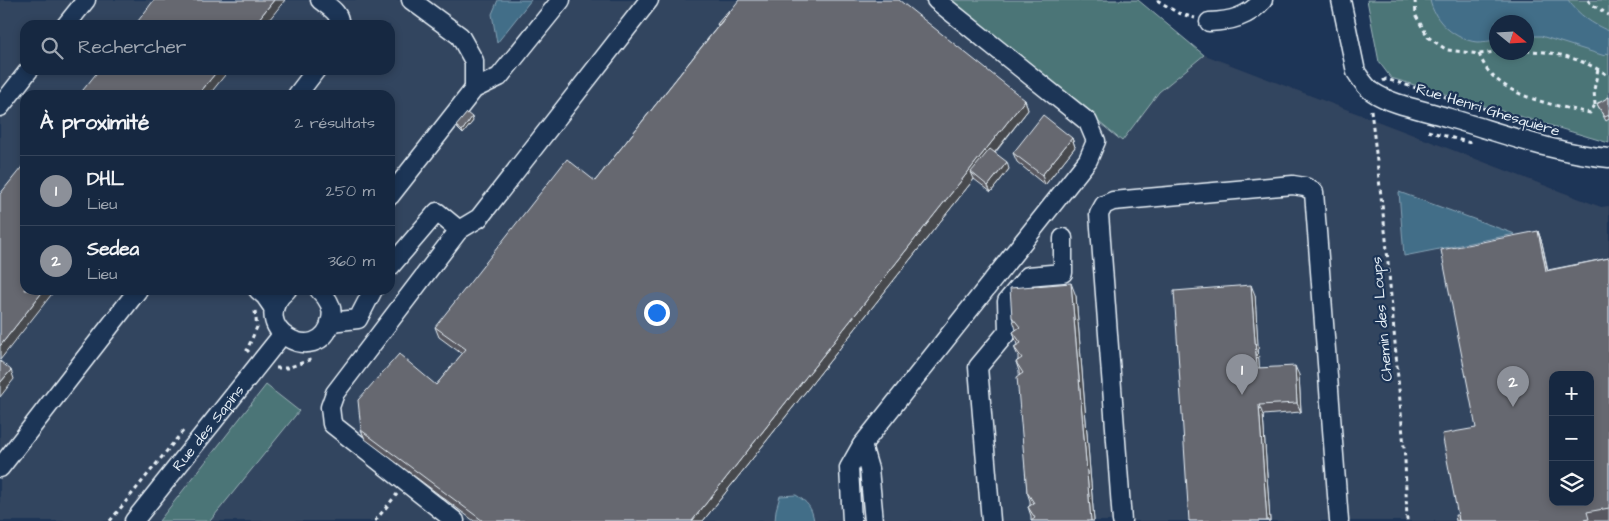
<!DOCTYPE html>
<html lang="fr">
<meta charset="utf-8">
<style>
body{margin:0;font-family:"Architects Daughter",sans-serif;background:#1f3048;color:#f1f3f6}
.controls{position:absolute;right:15px;bottom:15px;display:grid;overflow:hidden;border-radius:10px;box-shadow:0 2px 8px #0003}
.controls button{width:45px;height:45px;display:grid;place-items:center;padding:0;border:0;border-bottom:1px solid #35445a;background:#162841;color:#f1f3f6;font:25px sans-serif}
.compass{position:absolute;left:1489px;top:15px;width:45px;height:45px;border-radius:50%;background:#162841;box-shadow:0 2px 8px #0003;rotate:108deg}
.you{position:absolute;left:656px;top:312px;width:18px;height:18px;margin:-12px;border:4px solid #fff;border-radius:50%;background:#1a73e8;box-shadow:0 0 0 8px #1a73e833}
.badge{display:grid;place-items:center;width:32px;height:32px;border-radius:50%;background:#8c9099;color:#fff;font-size:16px;font-weight:700}
.pin{position:absolute;translate:-50% -41px;filter:drop-shadow(0 1px 2px #0008)}
.pin::after{content:'';position:absolute;top:26px;width:18px;height:15px;background:inherit;clip-path:polygon(0 0,100% 0,50% 100%)}
.list{margin:0;padding:0;list-style:none}
h2{display:flex;justify-content:space-between;align-items:center;height:65px;margin:0;padding:0 20px;font-size:21px}
h2 small{font-size:16px;font-weight:400;color:#9ea6b1}
.list li{display:grid;grid-template-columns:32px 1fr auto;gap:15px;align-items:center;box-sizing:border-box;height:70px;padding:0 20px;border-top:1px solid #35445a}
.list b{display:block;font-size:19px;white-space:nowrap}
.list p{margin:0;font-size:16px;white-space:nowrap;color:#9ea6b1}
.list em{font-size:16px;font-style:normal;color:#9ea6b1}
.icon{flex:none;width:28px;height:28px;fill:none;stroke:currentColor;stroke-width:2;stroke-linecap:round;stroke-linejoin:round}
.map{position:relative;flex:none;width:1609px;height:521px;overflow:hidden}
.search{position:absolute;background:#162841;box-shadow:0 2px 8px #0003;left:20px;top:20px;width:375px;height:55px;display:flex;align-items:center;gap:12px;box-sizing:border-box;padding:0 18px;border-radius:15px;color:#9ea6b1;font-size:19px}
.panel{position:absolute;background:#162841;box-shadow:0 2px 8px #0003;left:20px;top:90px;width:375px;height:205px;border-radius:15px}
.map>svg:first-child{display:block}
</style>
<div class="map">
<svg width="1609" height="521" viewBox="0 0 1609 521">
<rect width="100%" height="100%" fill="#1d3557"/>
<filter id="ink" filterUnits="userSpaceOnUse"><feTurbulence type="fractalNoise" baseFrequency=".02" numOctaves="2"/><feDisplacementMap in="SourceGraphic" scale="10" xChannelSelector="R" yChannelSelector="G"/><feConvolveMatrix kernelMatrix="1 2 1 2 8 2 1 2 1" color-interpolation-filters="sRGB"/></filter>
<g filter="url(#ink)">
<path fill="#33445e" fill-rule="evenodd" d="M0 0H1136L1205 55 1601 207 1609 206V521H0ZM25 25H390V70H25ZM25 95H390V290H25ZM1553 375H1590V502H1553Z"/>
<path fill="#4c7477" stroke="#9ab2b8" fill-rule="evenodd" d="M950 0H1138L1204 55 1159 92 1122 141Z
M1367 0H1609V143L1391 78 1379 62ZM1496 22H1526V52H1496Z
M266 385 299 411 210 521H159Z"/>
<path fill="#426e88" stroke="#84a2b5" d="M498 0H531L497 43 492 14Z
M1430 0H1568C1579 15 1592 24 1609 31V54L1606 53 1605 56 1541 36H1527L1526 22H1496V40C1490 41 1483 42 1477 42 1455 40 1434 21 1430 0Z
M1399 192 1515 234 1404 256Z
M796 495C807 502 812 507 814 521H775L776 510 780 496Z"/>
<g fill="none" stroke-linecap="round" stroke-linejoin="round">
<defs>
<g id="minor">
<path d="M320 0C329 7 341 13 339 25"/>
<path d="M411 0 460 36 474 61V89"/>
<path d="M1341 0 1356 72C1361 79 1365 87 1373 92 1392 105 1424 110 1446 117 1499 132 1553 153 1609 158"/>
<path d="M1209 22C1231 21 1248 17 1263 0"/>
<path d="M66 25 86 0"/>
<path d="M297 95 316 70"/>
<path d="M0 107 29 70"/>
<path d="M390 196 474 89 499 77 561 0"/>
<path d="M459 230 479 218 649 0"/>
<path d="M390 267 437 212 459 230 335 393 330 407 332 424 455 521"/>
<path d="M258 290 265 296 274 309"/>
<path d="M287 290C243 327 319 370 331 321 334 308 328 298 319 290"/>
<path d="M330 322 358 319 373 290"/>
<path d="M0 468 138 290"/>
<path id="s1" d="M134 521 282 335"/>
<path d="M852 521 849 468 862 445"/>
<path d="M874 521 869 469 862 445 1088 160 1096 141 1088 122 936 0"/>
<path d="M991 521 978 367 1008 331 1007 301 1028 276 1063 273V238"/>
<path d="M1122 521 1099 214 1104 205 1113 201 1293 185 1305 187 1314 192 1339 521"/>
</g>
</defs>
<use href="#minor" stroke="#e8f1f8" stroke-width="21"/>
<path stroke="#e8f1f8" stroke-width="3" stroke-dasharray="4 4" stroke-linecap="butt" d="M1157 0 1178 13 1195 18
M1415 0 1416 16 1428 37 1447 50 1479 54 1496 52
M1588 0 1591 4 1609 15
M1526 51C1556 51 1585 60 1609 76
M1479 54C1482 61 1486 69 1491 74 1514 99 1558 106 1590 113L1595 105 1600 103
M1383 81 1386 79 1556 130
M1595 105 1594 90 1598 69
M1371 110 1386 239 1405 459 1407 521
M1428 131 1474 144
M249 352 247 350 257 327 255 311
M276 368H287L313 359
M110 521 183 431
M375 521 397 494"/>
<use href="#minor" stroke="#1d3557" stroke-width="18"/>
</g>
<path fill="#585960" stroke="#e8f1f8" d="M730 11 1025 100 1028 110 995 153 1009 169 991 192 974 179 703 521H474L365 439 361 430 436 385 462 354 439 337 435 327 595 181 718 26 717 24Z
M1609 97V119L1606 121 1597 104Z
M473 121 463 134 458 129 456 126Z
M1072 138 1075 147 1045 185 1017 162 1013 153Z
M1538 231 1542 243 1548 270 1609 258V521H1456Z
M1255 295 1259 368 1299 375 1301 412 1263 415 1270 521H1189Z
M1076 296 1094 521H1031V516L1028 507 1030 505V501L1027 492 1019 371 1016 362 1018 360V356L1014 347 1017 345 1016 341 1013 332 1016 330 1015 326 1012 317Z"/>
<path fill="#47484e" stroke="#e8f1f8" d="M274 0H285L265 25H254Z
M218 70H229L209 95H198Z
M1025 100 1028 110 976 176 971 172 974 179 703 521H692Z
M472 117 473 121 463 134 462 131Z
M1072 138 1075 147 1045 185 1042 175Z
M1007 162 1009 169 991 192 988 186Z
M1538 231 1542 243 1550 283 1546 271Z
M1071 283 1076 296 1094 521H1091Z
M1251 285 1255 295 1260 378 1257 368Z
M44 290H55L0 360V346Z
M1295 366 1299 375 1301 412 1297 403Z
M11 370 14 379 0 397V383Z
M1259 405 1263 415 1270 521H1267Z"/>
<path fill="#666770" stroke="#e8f1f8" fill-rule="evenodd" d="M154 0H274L254 25H135Z
M739 0H899L1025 100 692 521H483L361 430 358 400 399 354 436 385 466 349 435 327 567 159 595 181Z
M729 10 730 11 719 25 717 24Z
M99 70H218L198 95H79Z
M1609 97V115L1605 117 1597 104Z
M467 113 472 117 462 131 456 126Z
M1043 115 1072 138 1042 175 1013 153Z
M990 149 1007 162 988 186 971 172Z
M25 163V290H44L0 346V194Z
M1538 231 1546 271 1609 258V508L1587 512 1589 519 1578 521H1459L1442 434 1476 428 1441 250ZM1553 375H1590V502H1553Z
M1071 283 1091 521H1031L1035 518 1028 507 1034 503 1027 492 1017 377 1023 373 1016 362 1022 358 1014 347 1021 343 1013 332 1020 327 1012 317 1010 288Z
M1251 285 1257 368 1295 366 1297 403 1259 405 1267 521H1189L1174 291Z
M0 361 11 370 0 383Z
M1455 515H1458L1459 521H1456Z"/>
</g>
<g text-anchor="middle" dominant-baseline="central" stroke-width="4.5" stroke-linejoin="round" paint-order="stroke">
<g font-size="15" fill="#e8f1f8" stroke="#1d3557">
<text transform="translate(1488 110) rotate(17)">Rue Henri Ghesquière</text>
<text transform="translate(1382 319) rotate(-95)">Chemin des Loups</text>
<text stroke="none"><textPath href="#s1" startOffset="119">Rue des Sapins</textPath></text>
</g>
</g>
</svg>
<div class="controls">
<button>+</button>
<button>−</button>
<button><svg class="icon" aria-label="layers" viewBox="0 0 24 24"><path d="M12 4l9 5-9 5-9-5zM3 14l9 5 9-5"/></svg></button>
</div>
<svg class="compass" viewBox="-18 -18 36 36"><path d="M0-13l5 13h-10z" fill="#e53935"/><path d="M0 13l5-13h-10z" fill="#9ea6b1"/></svg>
<div class="you"></div>
<div class="pin badge" style="left:1242px;top:395px">1</div>
<div class="pin badge" style="left:1513px;top:407px">2</div>
<div class="search"><svg class="icon" aria-label="search" viewBox="0 0 24 24"><circle cx="10" cy="10" r="6"/><path d="M15 15l6 6"/></svg>Rechercher</div>
<section class="panel">
<h2>À proximité<small>2 résultats</small></h2>
<ul class="list">
<li><span class="badge">1</span><div><b>DHL</b><p>Lieu</p></div><em>250 m</em></li>
<li><span class="badge">2</span><div><b>Sedea</b><p>Lieu</p></div><em>360 m</em></li>
</ul>
</section>
</div>
